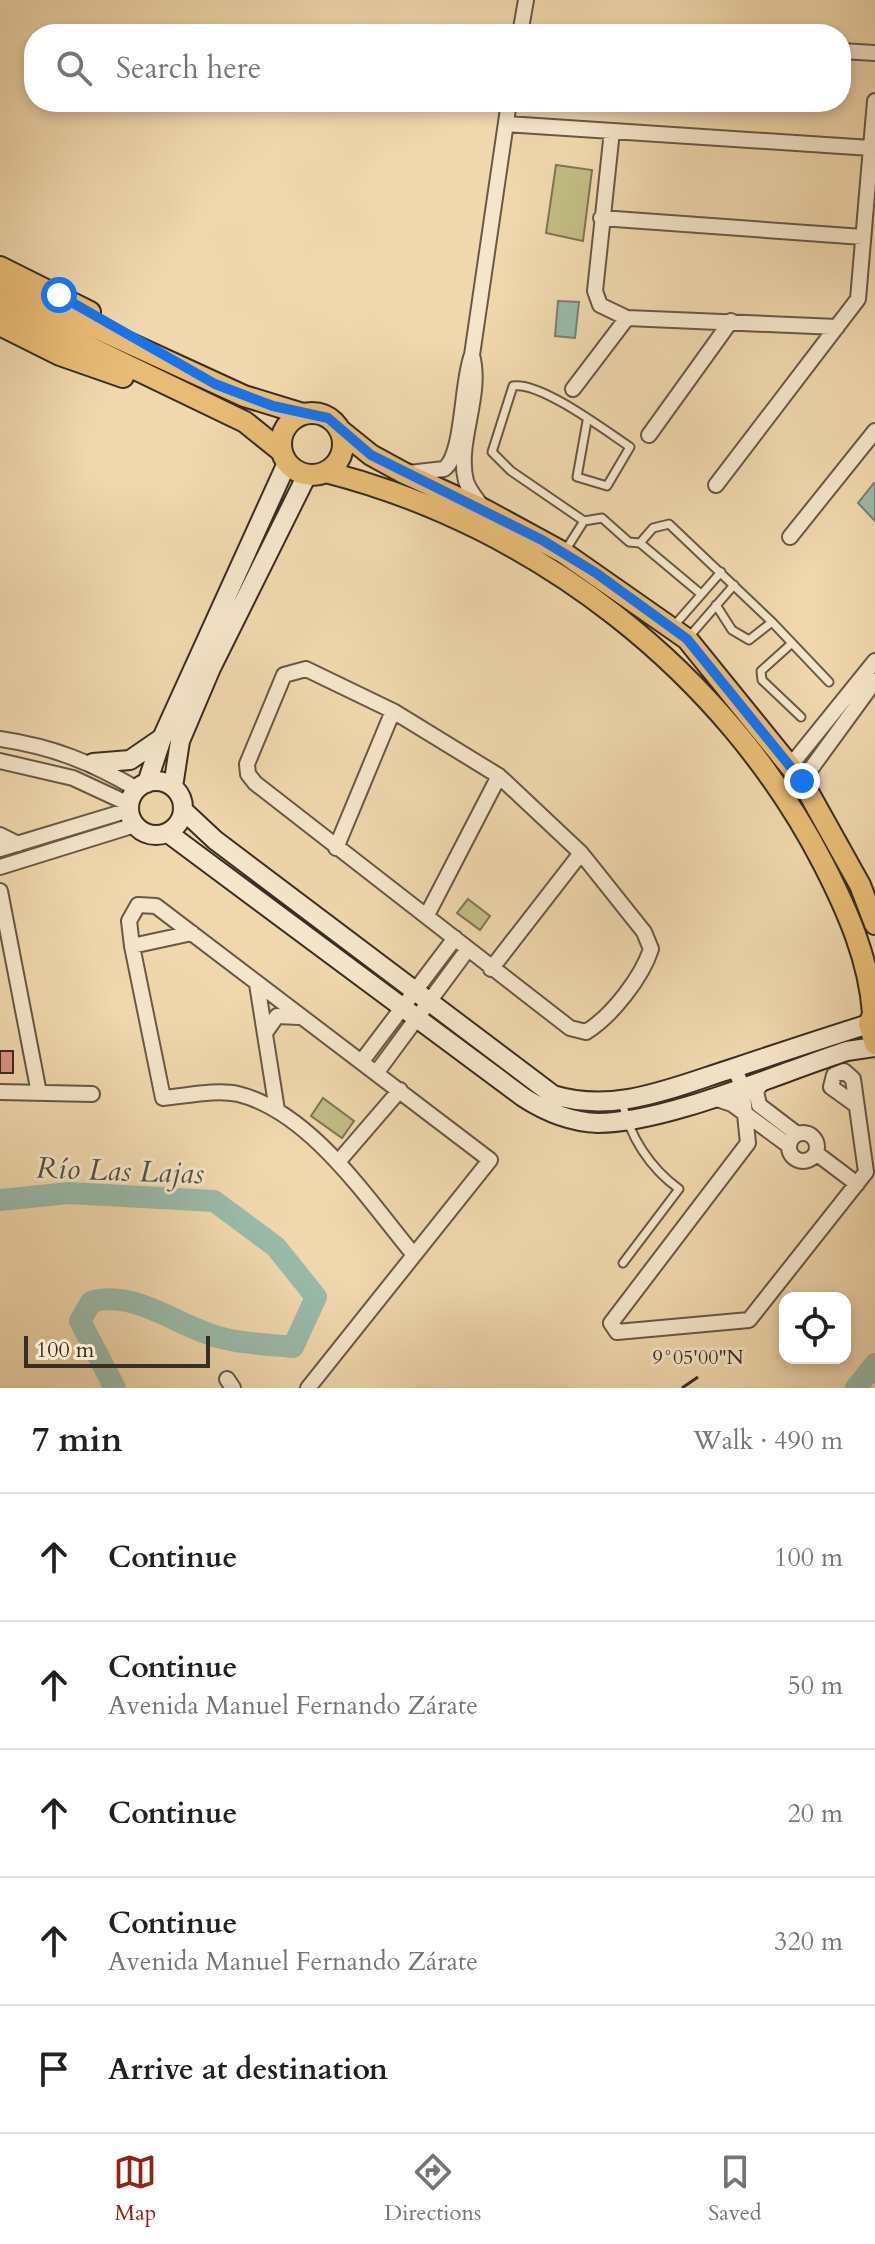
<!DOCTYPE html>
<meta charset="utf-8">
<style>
body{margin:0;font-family:Cardo,serif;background:#f2f2f2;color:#202124}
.controls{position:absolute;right:24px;bottom:24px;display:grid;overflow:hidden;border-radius:16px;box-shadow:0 4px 12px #0003}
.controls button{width:72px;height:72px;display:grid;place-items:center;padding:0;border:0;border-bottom:2px solid #e0e0e0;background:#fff;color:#202124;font:40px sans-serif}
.scale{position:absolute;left:24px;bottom:20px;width:186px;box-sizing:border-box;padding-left:8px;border:4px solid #3a2d23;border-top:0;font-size:22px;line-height:28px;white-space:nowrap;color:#3a2d23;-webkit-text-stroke:6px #f5e5ca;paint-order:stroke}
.stop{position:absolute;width:24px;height:24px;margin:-18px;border:6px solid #1a73e8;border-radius:50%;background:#fff}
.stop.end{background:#1a73e8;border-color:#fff;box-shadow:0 2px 8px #0008}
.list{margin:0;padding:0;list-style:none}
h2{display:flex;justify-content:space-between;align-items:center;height:104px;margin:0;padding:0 32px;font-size:34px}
h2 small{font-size:26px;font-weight:400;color:#757577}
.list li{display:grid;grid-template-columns:52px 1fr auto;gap:24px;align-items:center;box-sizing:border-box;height:128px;padding:0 32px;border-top:2px solid #e0e0e0}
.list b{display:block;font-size:30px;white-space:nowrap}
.list p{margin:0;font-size:26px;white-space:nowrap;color:#757577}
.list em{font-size:26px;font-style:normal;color:#757577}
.icon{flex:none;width:44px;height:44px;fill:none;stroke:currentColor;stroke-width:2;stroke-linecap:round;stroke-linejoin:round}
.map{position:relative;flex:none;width:875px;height:1388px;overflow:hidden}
.search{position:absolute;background:#fff;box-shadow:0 4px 12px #0003;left:24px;right:24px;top:24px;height:88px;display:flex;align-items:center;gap:20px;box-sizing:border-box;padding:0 28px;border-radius:32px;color:#757577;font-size:30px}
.sheet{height:744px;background:#fff}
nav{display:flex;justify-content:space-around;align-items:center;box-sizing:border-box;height:112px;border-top:2px solid #e0e0e0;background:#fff;font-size:22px;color:#757577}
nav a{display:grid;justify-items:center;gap:4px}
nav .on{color:#8f2418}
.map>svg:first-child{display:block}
</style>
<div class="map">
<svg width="875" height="1388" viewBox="0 0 875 1388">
<rect width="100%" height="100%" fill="#f0d7ad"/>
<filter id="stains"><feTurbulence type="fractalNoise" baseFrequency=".0025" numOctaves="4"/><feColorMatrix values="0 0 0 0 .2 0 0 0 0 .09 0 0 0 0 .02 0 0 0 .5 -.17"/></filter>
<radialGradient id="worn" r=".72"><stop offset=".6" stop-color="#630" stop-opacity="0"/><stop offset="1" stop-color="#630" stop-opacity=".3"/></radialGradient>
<path fill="#c2bc84" stroke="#7e7454" stroke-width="2" d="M556 165 592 170 583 241 546 233Z
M468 899 490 916 480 930 457 913Z
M323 1098 354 1121 342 1138 311 1116Z"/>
<path fill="#9abaa9" stroke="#748273" stroke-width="2" d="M558 301 579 302 575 338 555 336Z
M874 483 875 484V521L858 503Z"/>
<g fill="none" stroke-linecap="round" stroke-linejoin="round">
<path stroke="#9abaa9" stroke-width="22" d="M0 1200 69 1193 214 1201 276 1247 316 1297 293 1347C271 1345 248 1344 226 1339 182 1330 135 1288 91 1302L80 1321 115 1388
M856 1388 875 1364"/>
</g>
<path fill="#dd9286" stroke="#3a2d23" stroke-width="2" d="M0 1051H13V1073H0Z"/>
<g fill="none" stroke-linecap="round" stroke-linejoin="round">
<defs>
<path id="lane" d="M584 521 511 471 492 452 513 386C540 381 606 431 630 447L607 486 577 477 587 421
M640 543 701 594
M565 551 584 521 602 518 629 542 640 543 653 528 669 524 772 622 829 682
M716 605 732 630 749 640 772 622
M672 628 721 572
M688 638 734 585
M791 644 761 671 762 680 801 717
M622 1101C629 1136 650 1168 679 1189L623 1263"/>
<path id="street" d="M520 33 536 34
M520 34 526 0
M841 51 875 53
M506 124 871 148
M612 131 595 291 600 305 627 318 837 327
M601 218 863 237
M472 355C483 396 456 442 466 481 469 491 477 499 483 508
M573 389 627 318
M649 435 731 321
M409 473 444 469C464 455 461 382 472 355L509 102
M716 485 858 299 875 101
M790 537 875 431
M306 669 393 711 499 776 581 853 644 932 651 949C642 977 612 1016 586 1032L570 1028 255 783 248 774 247 764 284 675Z
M0 739C53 747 91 762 137 789
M0 761 73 778 129 804
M791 765 875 661
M802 781 875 681
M0 835 18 844
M336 848 393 711
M0 849 129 810
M0 867 135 825
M0 891 39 1093
M427 915 499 776
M132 946 192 933
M491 969 581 853
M257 984 277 1110
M265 1033 277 1016 299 1017
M362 1061 455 938
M734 1067 742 1086 748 1143 611 1323 617 1332 749 1320 866 1172 853 1079 844 1071 834 1075 831 1087 856 1105
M377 1072 468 949
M765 1079 756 1091 759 1105 797 1134
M0 1092 92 1094
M711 1097 732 1104 788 1145
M789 1147a14 14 0 1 1 28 0a14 14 0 1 1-28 0Z
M816 1153 857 1184
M338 1162 400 1090
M227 1379 233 1388
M308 1388 490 1160 156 906 138 905 129 921 132 946 163 1098C186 1096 216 1089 238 1094 311 1112 368 1200 414 1255"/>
<path id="secondary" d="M93 763 130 760 162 738
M129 808a27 27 0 1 1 54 0a27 27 0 1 1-54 0Z
M147 783 162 738 287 463
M173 787 180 741 211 668 307 475
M184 811 215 840 553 1095C616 1114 674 1087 734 1068 779 1053 824 1038 869 1024
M168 833 523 1097C546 1112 570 1122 598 1123 666 1123 779 1073 847 1051L875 1047"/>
<path id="primary" d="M0 267 90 312
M0 284 244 396 303 414
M0 304 245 422 281 451
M0 325 60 355 123 377
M281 444a31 31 0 1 1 62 0a31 31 0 1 1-62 0Z
M340 430 371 455 404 473 485 510 564 553 687 639 802 781 860 885 875 924
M326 472C535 525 725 672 824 865 848 912 869 960 873 1013
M875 1010 869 1024 875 1044"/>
</defs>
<use href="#lane" stroke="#685846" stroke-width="11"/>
<use href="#street" stroke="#685846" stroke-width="18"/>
<use href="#secondary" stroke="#3a2d23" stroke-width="22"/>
<use href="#primary" stroke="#3a2d23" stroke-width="24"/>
<use href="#lane" stroke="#f5e5ca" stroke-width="7"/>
<use href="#street" stroke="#f5e5ca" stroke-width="14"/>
<use href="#secondary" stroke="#f5e5ca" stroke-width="18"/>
<use href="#primary" stroke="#e8bc76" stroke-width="20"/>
</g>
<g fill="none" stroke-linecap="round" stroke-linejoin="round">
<path stroke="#1a73e8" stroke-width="10" d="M59 295 215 384 273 406 328 418 371 455 542 540 596 573 687 639 802 781"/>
</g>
<path fill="none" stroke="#3a2d23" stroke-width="3" d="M682 1388 698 1377"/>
<g text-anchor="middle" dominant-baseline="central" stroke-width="6" stroke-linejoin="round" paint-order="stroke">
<g font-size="30" font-style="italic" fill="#525044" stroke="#f5e5ca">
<text transform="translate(120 1171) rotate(2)">Río Las Lajas</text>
</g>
</g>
<g font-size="20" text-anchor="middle" fill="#3a2d23" stroke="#f5e5ca" stroke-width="6" stroke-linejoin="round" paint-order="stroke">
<text x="698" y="1364">9°05'00"N</text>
</g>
<rect width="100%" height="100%" filter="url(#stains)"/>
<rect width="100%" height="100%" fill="url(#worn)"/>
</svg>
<div class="controls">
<button><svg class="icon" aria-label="locate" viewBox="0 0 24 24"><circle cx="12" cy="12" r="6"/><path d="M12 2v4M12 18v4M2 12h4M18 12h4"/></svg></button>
</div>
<div class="scale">100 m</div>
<div class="stop" style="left:59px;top:295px"></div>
<div class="stop end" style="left:802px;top:781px"></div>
<div class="search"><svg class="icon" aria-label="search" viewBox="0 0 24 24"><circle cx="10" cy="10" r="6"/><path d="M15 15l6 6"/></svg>Search here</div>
</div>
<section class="sheet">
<h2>7 min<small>Walk · 490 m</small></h2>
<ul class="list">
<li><svg class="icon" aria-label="ahead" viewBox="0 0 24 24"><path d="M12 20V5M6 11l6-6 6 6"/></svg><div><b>Continue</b></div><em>100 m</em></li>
<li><svg class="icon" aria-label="ahead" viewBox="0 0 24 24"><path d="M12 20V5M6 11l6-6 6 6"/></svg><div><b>Continue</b><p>Avenida Manuel Fernando Zárate</p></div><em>50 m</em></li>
<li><svg class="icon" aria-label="ahead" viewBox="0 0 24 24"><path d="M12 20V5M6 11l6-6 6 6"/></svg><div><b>Continue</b></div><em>20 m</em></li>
<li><svg class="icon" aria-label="ahead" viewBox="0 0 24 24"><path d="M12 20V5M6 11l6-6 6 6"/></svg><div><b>Continue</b><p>Avenida Manuel Fernando Zárate</p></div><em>320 m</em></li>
<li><svg class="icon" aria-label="arrive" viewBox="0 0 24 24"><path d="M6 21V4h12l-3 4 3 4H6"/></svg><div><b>Arrive at destination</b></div></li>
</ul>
</section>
<nav>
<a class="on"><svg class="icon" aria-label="map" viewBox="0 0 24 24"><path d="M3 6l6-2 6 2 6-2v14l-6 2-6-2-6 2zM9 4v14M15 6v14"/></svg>Map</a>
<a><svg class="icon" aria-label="directions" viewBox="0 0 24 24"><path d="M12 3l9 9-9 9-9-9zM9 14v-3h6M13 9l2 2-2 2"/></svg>Directions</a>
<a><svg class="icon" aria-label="saved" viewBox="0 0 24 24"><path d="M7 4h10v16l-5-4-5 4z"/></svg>Saved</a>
</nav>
